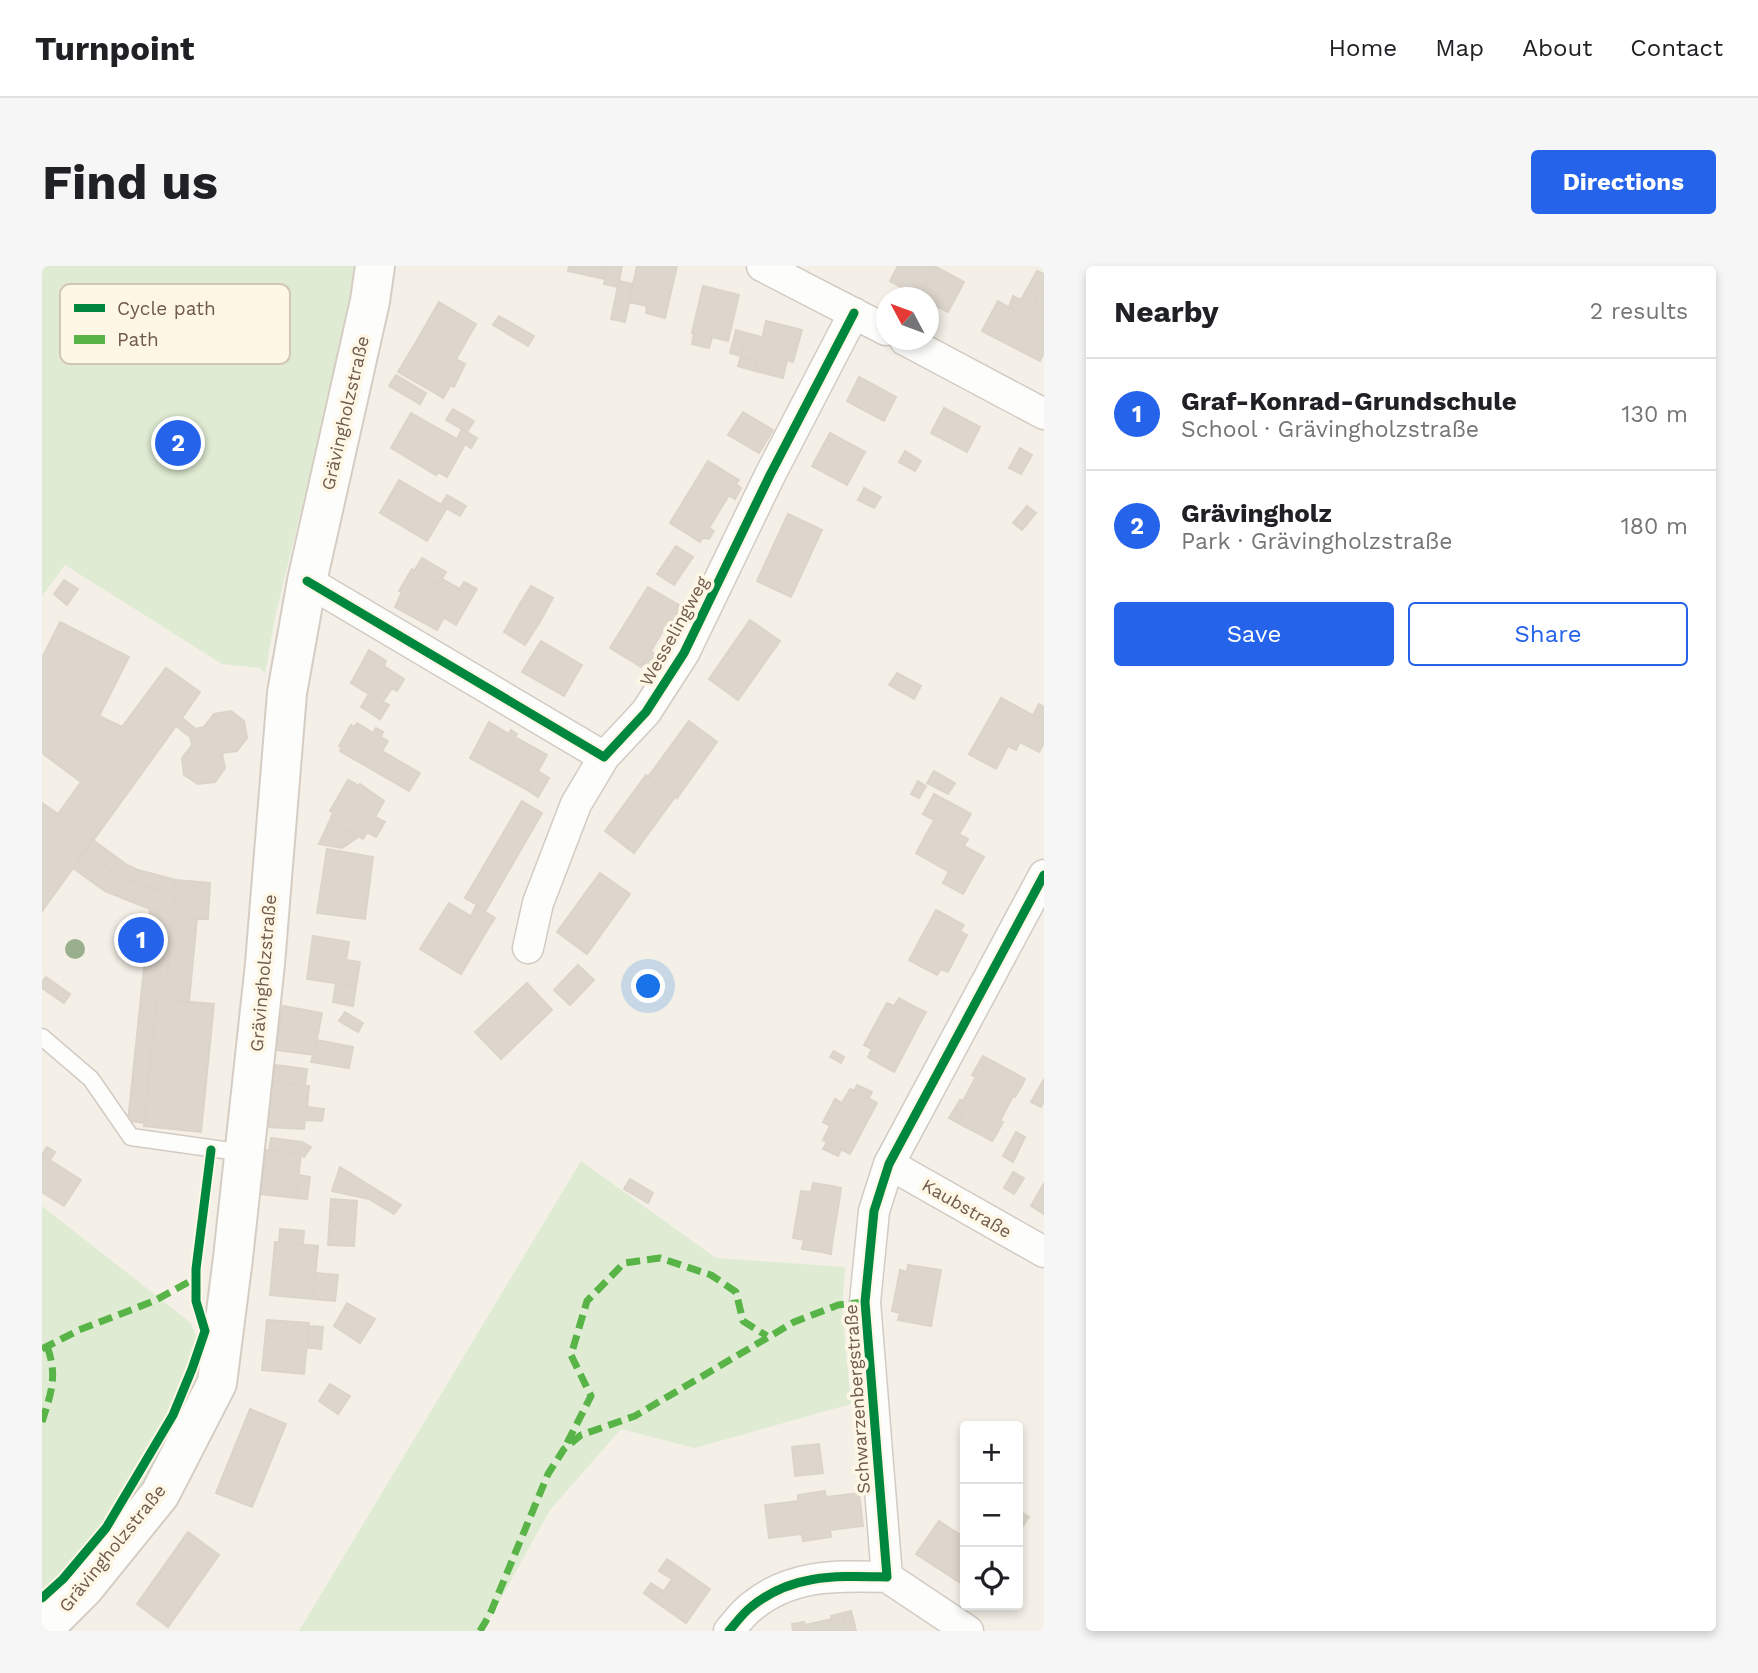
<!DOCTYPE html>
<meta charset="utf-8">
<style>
body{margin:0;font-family:"Work Sans",sans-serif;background:#f6f6f6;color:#202124}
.controls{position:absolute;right:21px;bottom:21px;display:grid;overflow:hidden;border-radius:7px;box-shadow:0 4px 10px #0003}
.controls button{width:63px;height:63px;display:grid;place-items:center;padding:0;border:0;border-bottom:2px solid #e0e0e0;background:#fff;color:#202124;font:35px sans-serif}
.compass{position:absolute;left:834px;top:21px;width:63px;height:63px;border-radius:50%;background:#fff;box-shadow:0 4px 10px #0003;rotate:311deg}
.you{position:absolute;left:607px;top:721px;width:24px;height:24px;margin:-18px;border:5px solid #fff;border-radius:50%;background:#1a73e8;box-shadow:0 0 0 10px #1a73e833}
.badge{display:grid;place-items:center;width:46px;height:46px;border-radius:50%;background:#2563eb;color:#fff;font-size:23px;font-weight:700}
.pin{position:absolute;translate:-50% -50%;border:4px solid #fff;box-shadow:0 2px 7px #0006}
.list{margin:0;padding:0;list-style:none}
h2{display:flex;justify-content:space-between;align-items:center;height:91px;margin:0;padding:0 28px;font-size:30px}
h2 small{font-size:23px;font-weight:400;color:#757577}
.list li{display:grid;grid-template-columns:46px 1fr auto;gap:21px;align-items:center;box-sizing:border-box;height:112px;padding:0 28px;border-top:2px solid #e0e0e0}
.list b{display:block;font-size:26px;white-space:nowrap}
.list p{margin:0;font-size:23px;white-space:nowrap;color:#757577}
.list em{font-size:23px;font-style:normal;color:#757577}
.actions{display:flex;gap:14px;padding:21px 28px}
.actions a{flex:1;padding:16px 0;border:2px solid #2563eb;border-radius:7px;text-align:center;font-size:24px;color:#2563eb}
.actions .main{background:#2563eb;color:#fff}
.icon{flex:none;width:38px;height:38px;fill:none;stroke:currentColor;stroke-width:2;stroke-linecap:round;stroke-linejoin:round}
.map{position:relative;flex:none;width:1002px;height:1365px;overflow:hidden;border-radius:7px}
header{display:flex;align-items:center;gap:42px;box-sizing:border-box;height:98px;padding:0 35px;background:#fff;border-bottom:2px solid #e0e0e0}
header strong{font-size:33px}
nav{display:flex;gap:38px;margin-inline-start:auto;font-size:24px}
.intro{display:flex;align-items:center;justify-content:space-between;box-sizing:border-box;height:168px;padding:0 42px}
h1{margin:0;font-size:49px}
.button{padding:18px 32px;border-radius:7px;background:#2563eb;color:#fff;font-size:24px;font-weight:700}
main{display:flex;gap:42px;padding:0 42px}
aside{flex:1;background:#fff;border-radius:7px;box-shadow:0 4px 10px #0003}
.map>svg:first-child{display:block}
</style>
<header>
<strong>Turnpoint</strong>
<nav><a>Home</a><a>Map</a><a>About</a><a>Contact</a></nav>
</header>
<div class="intro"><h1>Find us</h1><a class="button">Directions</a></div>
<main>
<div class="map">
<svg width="1002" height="1365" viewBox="0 0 1002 1365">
<rect width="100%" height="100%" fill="#f4f0e7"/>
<path fill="#dfebd2" d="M0 0H319L233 351 223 408 218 402 180 398 23 299 0 330Z
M539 895 674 992 803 1001 800 1043 809 1138 653 1182 579 1163 508 1244 441 1365H257Z
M0 940 149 1057 172 1117 95 1231 0 1343Z"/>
<path fill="#ddd6cd" stroke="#ddd4c9" stroke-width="2" d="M527 0H566L563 13 526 5Z
M566 0H580L576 21 562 18Z
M595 0H635L623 52 604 47 605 40 587 36Z
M856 0H892L894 1 877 31 848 15Z
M894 1 922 16 906 46 886 36V32L877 31Z
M995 5 1002 8V18L984 51 967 41 971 30 979 34Z
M577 15 591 18 583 56 569 53Z
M1002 18V42L992 36Z
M661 20 697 29 686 75 670 71 667 82 650 78 652 67H650Z
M956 35 984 51 969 80 940 65Z
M397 36 434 58 414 93 377 71Z
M992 36 1002 42V60L984 51Z
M457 50 492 70 486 80 451 59Z
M984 51 1002 60V87L998 95 969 80Z
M724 55 760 64 751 96 745 94 741 112 713 105Z
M694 64 704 67 699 90 688 87Z
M704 67 716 70 710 94 699 90Z
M716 70 720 72 713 105 696 100 699 90 710 94Z
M377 71 414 93 393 127 356 106Z
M414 93 423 98 412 121 409 119 401 132 393 127Z
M354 109 384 127 378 138 347 120Z
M817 111 854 131 842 155 805 135Z
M902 142 938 161 925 186 889 167Z
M411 143 432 155 425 166 404 154Z
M701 146 731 164 717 187 686 169Z
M369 147 415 173 394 209 349 182Z
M420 163 435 172 429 182 415 173Z
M788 167 823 186 805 219 770 200Z
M414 175 422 180 405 211 396 206Z
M978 182 990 189 979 208 967 202Z
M863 185 879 195 873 205 857 196Z
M666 195 697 214 694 218 699 222 693 233 687 229 667 262 672 265 667 273 661 272 658 276 628 257Z
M357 214 405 242 385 275 338 247Z
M822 222 839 231 832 242 816 234Z
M405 229 424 240 418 250 399 239Z
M985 240 994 247 980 264 971 257Z
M746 248 780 264 749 331 715 315Z
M634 280 651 291 632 319 615 308Z
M380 292 404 306 397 318 373 304Z
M370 303 397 318 400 313 418 323 395 364 353 341 360 326 357 325Z
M22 314 36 323 25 339 12 328Z
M422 316 435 323 414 359 402 352Z
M489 320 511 332 499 354 476 341Z
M606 321 637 339 635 342 639 347 633 357 628 353 609 385 613 389 607 399 601 398 599 401 568 382Z
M476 341 499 354 483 379 462 366Z
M708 354 738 375 696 434 667 413Z
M18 356 87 391 57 450 80 461 124 402 158 426 140 452 154 463 162 461 172 448 189 445 202 455 205 472 195 485 180 487 183 502 173 516 156 518 142 509 140 492 150 479 148 471 134 460 0 645V537L16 548 39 516 0 487V392Z
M499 375 540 399 522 430 480 406Z
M327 384 344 395 342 400 362 413 355 425 350 422 340 437 309 417Z
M855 407 879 420 872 433 847 419Z
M327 428 347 439 338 453 319 441Z
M959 432 1002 455V477L997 486 978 476 974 484 966 480 954 503 927 488Z
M997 438 1002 441V455L991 449Z
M647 455 675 476 635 532 606 511Z
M447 456 467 468 469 464 475 468 473 471 505 489 485 524 428 492Z
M315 457 331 467 334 462 341 466 339 471 346 475 340 485 378 507 367 525 298 485 300 481 297 480 309 459 312 461Z
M496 505 507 512 496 531 485 524Z
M892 505 913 517 906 528 885 517Z
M604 509 633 531 592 587 563 565Z
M306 514 317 520 318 518 342 535 333 551 343 556 334 571 288 545Z
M876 515 884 520 877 532 869 528Z
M892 528 903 534 892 554 881 548Z
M903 534 929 548 917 568 926 573 922 580 942 591 927 617 874 587Z
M480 535 500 547 444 644 423 632Z
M291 547 325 566 321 573 288 554Z
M288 554 316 571 300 582 277 578Z
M51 574 85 599 78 611 42 585Z
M285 583 331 591 323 653 275 647Z
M42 585 68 605 90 617 133 628 125 713 101 712 108 643 63 625 31 602Z
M85 599 96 604 90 617 78 611Z
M96 604 134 614 133 628 90 617Z
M907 605 927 617 921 628 901 617Z
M558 607 588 628 545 688 515 666Z
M134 614 168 617 166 653 131 650Z
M407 637 447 661 419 708 378 683Z
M434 640 453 652 447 661 429 650Z
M894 644 922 659 918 665 925 669 906 706 899 703 895 709 867 694Z
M131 650 155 652 147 736 115 733 102 857 86 855 101 712 125 713Z
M271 670 307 676 304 694 318 696 314 720 265 713Z
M536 699 552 714 528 739 512 724Z
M4 711 28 728 22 737 0 722V716Z
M294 717 314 720 311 740 291 736Z
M485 717 510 744 459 793 433 766Z
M857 732 875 742 870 750 879 755 857 797 848 793 843 801 826 791 830 783 822 779 845 737 852 740Z
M115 733 172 738 159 866 102 860Z
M241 740 280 747 272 789 233 784Z
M875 742 884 746 879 755 870 750Z
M303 746 321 757 316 766 297 755Z
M275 774 311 781 307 802 269 796Z
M792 785 802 791 799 797 788 791Z
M941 790 950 795 946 803 937 797Z
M848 793 857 797 852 806 843 801Z
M950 795 974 808 971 816 979 821 973 831 971 830 958 855 961 856 955 867 946 862 941 870 916 857 921 848 912 844 918 834 921 835 934 811 930 809 937 797 946 803Z
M233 799 265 803 263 819 230 816Z
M974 808 983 813 979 821 971 816Z
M1002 813V835L999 841 989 836Z
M230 816 267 820 265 841 282 843 280 855 263 854 262 863 225 861Z
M815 819 830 826 827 832 812 825Z
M808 823 835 837 808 888 781 874 788 860 781 856 793 833 800 837Z
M912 844 921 848 916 857 907 852Z
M946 862 955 867 950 875 941 870Z
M974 866 983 871 971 896 961 890Z
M229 872 260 876 269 881 262 891 259 888 227 885Z
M785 876 799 884 796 890 781 883Z
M5 881 13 886 8 894 0 889Z
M223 884 259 888 254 932 218 928Z
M0 889 39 914 22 940 0 926Z
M298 901 359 939 352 948 327 933 290 925Z
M971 906 982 912 972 928 962 922Z
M257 909 268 911 265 933 254 932Z
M588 913 611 927 606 937 582 923Z
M771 917 790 920 789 929 798 930 790 978 781 977 780 986 760 983 762 974 751 972 759 925 769 926Z
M1002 917V948L989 940Z
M790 920 799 922 798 930 789 929Z
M289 933 315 935 312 980 286 979Z
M238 963 262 965 261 978 237 976Z
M233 976 276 980 271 1033 228 1029Z
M781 977 790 978 789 988 780 986Z
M866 999 899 1004 889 1060 856 1054 858 1047 850 1045 858 1004 865 1006Z
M273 1007 296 1009 293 1035 271 1033Z
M305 1037 333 1053 318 1077 292 1060Z
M225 1054 267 1057 262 1108 220 1104Z
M267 1060 281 1061 279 1083 265 1081Z
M288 1118 308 1130 296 1148 277 1135Z
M208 1143 244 1158 210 1241 174 1227Z
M777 1178 781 1207 753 1210 750 1181Z
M783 1225 784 1231 817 1227 821 1260 788 1264 789 1271 761 1275 760 1268 727 1272 723 1239 756 1235V1229Z
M977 1245 987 1251 976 1267V1247Z
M897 1255 923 1272V1320L874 1288Z
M146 1266 177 1289 126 1361 95 1338Z
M625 1293 638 1302 630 1313 617 1305Z
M638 1302 668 1323 644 1357 614 1336Z
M609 1317 621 1325 614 1336 602 1327Z
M809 1345 812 1356 803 1358 801 1347Z
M801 1347 803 1358 812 1356 814 1365H751L750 1358 762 1356 763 1359 790 1353 789 1350Z"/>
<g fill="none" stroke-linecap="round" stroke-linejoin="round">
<defs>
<path id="service" d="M0 771 49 813 89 871 203 887"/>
<path id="minor" d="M720 0 844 64
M863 74 1002 148
M265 315 562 491 604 446 642 387 728 209 812 47
M486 682 496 637 534 538 562 491
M847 898 1002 986
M845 1311 823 1036 832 945 847 898 1002 609
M845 1311 926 1365
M687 1365C694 1357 701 1347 709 1341 750 1307 796 1310 845 1311"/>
<path id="secondary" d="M0 1364 42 1322 118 1228 175 1117 191 992 223 698 245 427 265 315 328 35 333 0"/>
</defs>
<use href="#service" stroke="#d3cbc3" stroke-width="19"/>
<use href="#minor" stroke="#d3cbc3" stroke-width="33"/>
<use href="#secondary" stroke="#d5cdc3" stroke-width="42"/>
<use href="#service" stroke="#fdfdfb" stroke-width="16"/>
<use href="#minor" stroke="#fdfdfb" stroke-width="30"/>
<use href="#secondary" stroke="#fdfdfb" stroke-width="38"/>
<path stroke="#59b447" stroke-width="7" stroke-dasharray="14 7" stroke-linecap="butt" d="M0 1083 37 1064 112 1035 154 1012
M0 1156C9 1127 16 1110 5 1080
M525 1177 549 1130 529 1089 545 1035 582 997 618 992 669 1009 694 1026 701 1055 725 1070
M438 1365 448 1348 506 1208 522 1183 539 1169 593 1150 752 1056 796 1039 823 1036"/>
<defs>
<path id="cycleway" d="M265 315 562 491 604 446 642 387 728 209 812 47
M0 1332 21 1313 64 1262 131 1149 150 1103 163 1065 154 1035V1003L169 884
M687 1365C694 1357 701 1347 709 1341 750 1307 796 1310 845 1311L823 1036 832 945 847 898 1002 609"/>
</defs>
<use href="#cycleway" stroke="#fef7e6" stroke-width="13"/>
<use href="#cycleway" stroke="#00873e" stroke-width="9"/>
</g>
<circle fill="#9aaf8e" cx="33" cy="683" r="10"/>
<g text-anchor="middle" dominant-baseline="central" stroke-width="7" stroke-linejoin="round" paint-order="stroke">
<g font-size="18" fill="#705a4a" stroke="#fef7e6">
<text transform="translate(303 147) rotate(-77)">Grävingholzstraße</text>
<text transform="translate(632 365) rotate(-61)">Wesselingweg</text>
<text transform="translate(221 707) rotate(-85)">Grävingholzstraße</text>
<text transform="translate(925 942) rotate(30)">Kaubstraße</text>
<text transform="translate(815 1133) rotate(-94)">Schwarzenbergstraße</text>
<text transform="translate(70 1282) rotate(-51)">Grävingholzstraße</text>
</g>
</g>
<rect x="18" y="18" width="230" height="80" rx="10" fill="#fef7e6" stroke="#d3c8b7" stroke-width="2"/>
<rect x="32" y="38" width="31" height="8" fill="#00873e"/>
<rect x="32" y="69" width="31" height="9" fill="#59b447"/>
<g font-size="19" fill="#705a4a">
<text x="75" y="49">Cycle path</text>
<text x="75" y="80">Path</text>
</g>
</svg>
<div class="controls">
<button>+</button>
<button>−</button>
<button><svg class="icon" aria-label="locate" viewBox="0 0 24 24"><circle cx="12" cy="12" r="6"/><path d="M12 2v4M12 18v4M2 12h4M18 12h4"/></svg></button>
</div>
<svg class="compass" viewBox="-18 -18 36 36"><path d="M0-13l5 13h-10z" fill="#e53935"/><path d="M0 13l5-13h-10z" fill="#757577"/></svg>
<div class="you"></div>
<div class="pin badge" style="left:99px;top:674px">1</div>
<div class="pin badge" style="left:136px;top:177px">2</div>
</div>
<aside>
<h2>Nearby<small>2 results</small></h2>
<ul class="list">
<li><span class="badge">1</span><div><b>Graf-Konrad-Grundschule</b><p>School · Grävingholzstraße</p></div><em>130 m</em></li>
<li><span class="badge">2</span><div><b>Grävingholz</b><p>Park · Grävingholzstraße</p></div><em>180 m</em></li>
</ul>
<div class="actions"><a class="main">Save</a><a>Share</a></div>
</aside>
</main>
